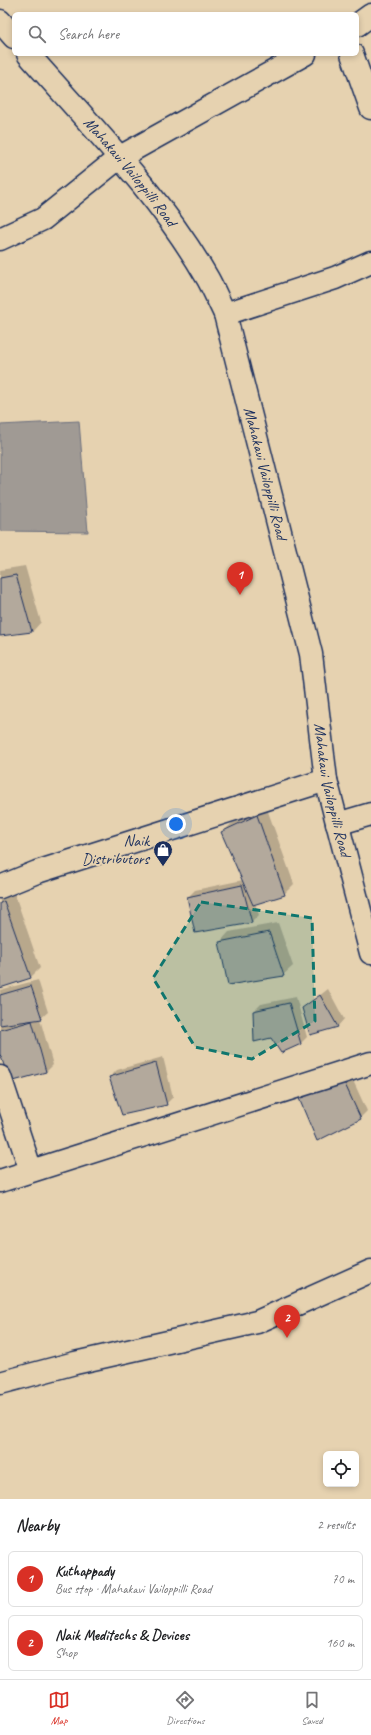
<!DOCTYPE html>
<meta charset="utf-8">
<style>
body{margin:0;font-family:Caveat,sans-serif;background:#f2f2f2;color:#202124}
.controls{position:absolute;right:12px;bottom:12px;display:grid;overflow:hidden;border-radius:6px;box-shadow:0 2px 6px #0003}
.controls button{width:36px;height:36px;display:grid;place-items:center;padding:0;border:0;border-bottom:1px solid #e0e0e0;background:#fff;color:#202124;font:20px sans-serif}
.you{position:absolute;left:176px;top:824px;width:14px;height:14px;margin:-10px;border:3px solid #fff;border-radius:50%;background:#1a73e8;box-shadow:0 0 0 6px #1a73e833}
.badge{display:grid;place-items:center;width:26px;height:26px;border-radius:50%;background:#d93025;color:#fff;font-size:13px;font-weight:700}
.pin{position:absolute;translate:-50% -33px;filter:drop-shadow(0 1px 2px #0008)}
.pin::after{content:'';position:absolute;top:21px;width:14px;height:12px;background:inherit;clip-path:polygon(0 0,100% 0,50% 100%)}
.list{margin:0;padding:0;list-style:none}
h2{display:flex;justify-content:space-between;align-items:center;height:52px;margin:0;padding:0 16px;font-size:17px}
h2 small{font-size:13px;font-weight:400;color:#757577}
.list li{display:grid;grid-template-columns:26px 1fr auto;gap:12px;align-items:center;box-sizing:border-box;height:56px;margin:0 8px 8px;padding:0 8px;border:1px solid #e0e0e0;border-radius:6px}
.list b{display:block;font-size:15px;white-space:nowrap}
.list p{margin:0;font-size:13px;white-space:nowrap;color:#757577}
.list em{font-size:13px;font-style:normal;color:#757577}
.icon{flex:none;width:22px;height:22px;fill:none;stroke:currentColor;stroke-width:2;stroke-linecap:round;stroke-linejoin:round}
.map{position:relative;flex:none;width:371px;height:1499px;overflow:hidden}
.search{position:absolute;background:#fff;box-shadow:0 2px 6px #0003;left:12px;right:12px;top:12px;height:44px;display:flex;align-items:center;gap:10px;box-sizing:border-box;padding:0 14px;border-radius:6px;color:#757577;font-size:15px}
.sheet{height:180px;background:#fff}
nav{display:flex;justify-content:space-around;align-items:center;box-sizing:border-box;height:56px;border-top:1px solid #e0e0e0;background:#fff;font-size:11px;color:#757577}
nav a{display:grid;justify-items:center;gap:2px}
nav .on{color:#d93025}
.map>svg:first-child{display:block}
</style>
<div class="map">
<svg width="371" height="1499" viewBox="0 0 371 1499">
<rect width="100%" height="100%" fill="#e6d2b0"/>
<filter id="ink" filterUnits="userSpaceOnUse"><feTurbulence type="fractalNoise" baseFrequency=".025" numOctaves="2"/><feDisplacementMap in="SourceGraphic" scale="8" xChannelSelector="R" yChannelSelector="G"/><feConvolveMatrix kernelMatrix="1 2 1 2 8 2 1 2 1" color-interpolation-filters="sRGB"/></filter>
<g filter="url(#ink)">
<path fill="#a09a94" stroke="#6b6f7e" d="M79 421 88 532 0 531V425Z"/>
<path fill="#0003" d="M25 566 41 622 32 632 0 635V570Z
M266 806 294 884 284 894 255 903 259 915 252 922 188 897 195 890 243 880 222 833 232 823Z
M14 892 40 968 31 977 0 987V900Z
M278 923 293 966 283 975 220 942 229 932Z
M38 980 48 1012 40 1019 53 1065 46 1072 0 1051V990Z
M328 989 344 1019 338 1026 311 1034 304 1008Z
M296 997 307 1037 300 1044 271 1037 254 1011 261 1004Z
M163 1057 173 1097 166 1104 110 1077 117 1070Z
M351 1076 367 1111 360 1118 299 1096Z"/>
<path fill="#b3a99c" stroke="#1b2f5e" d="M16 575 32 632 0 636V578Z
M257 815 285 895 253 905 221 832Z
M242 885 252 923 195 933 187 897Z
M4 901 31 978 0 988V903Z
M269 932 284 976 228 985 219 942Z
M31 986 42 1019 0 1025V995Z
M320 995 338 1027 310 1035 302 1008Z
M289 1003 301 1044 281 1053 271 1038 254 1042 253 1011Z
M32 1021 46 1072 10 1082 0 1054V1030Z
M156 1063 167 1105 122 1115 109 1077Z
M344 1082 361 1119 317 1141 298 1096Z"/>
<g fill="none" stroke-linecap="round" stroke-linejoin="round">
<defs>
<path id="minor" d="M357 25 371 15
M352 54 371 108
M0 239 43 219 120 157 305 54
M225 314 335 278 371 262
M337 824 371 814
M0 887 37 872 326 780
M0 1077 31 1171
M0 1181 371 1063
M0 1383 75 1363 257 1322 371 1271"/>
<g id="major">
<path d="M0 21 14 37"/>
<path id="s1" d="M28 54C91 126 160 195 208 279 214 290 219 302 225 314L311 654 326 780 371 953"/>
</g>
</defs>
<use href="#minor" stroke="#1b2f5e" stroke-width="25"/>
<use href="#major" stroke="#1b2f5e" stroke-width="25"/>
<use href="#minor" stroke="#e6d2b0" stroke-width="22"/>
<use href="#major" stroke="#e6d2b0" stroke-width="22"/>
</g>
</g>
<path fill="#0f766e" fill-opacity="0.2" stroke="#0f766e" stroke-width="3" stroke-dasharray="8 5" stroke-linejoin="round" d="M201 902 312 918 315 1021 252 1059 195 1047 153 978Z"/>
<defs>
<symbol id="shop-pin" viewBox="-11 -11 22 30"><path d="M0 17L-7.5 6A9.5 9.5 0 1 1 7.5 6Z" fill="#1b2f5e" stroke="#e6d2b0"/><path d="M-5-2.5h2.3a2.7 3.5 0 0 1 5.4 0H5L5.5 6h-11ZM-1.5-2.5h3a1.5 2.3 0 0 0-3 0Z" fill="#fff"/></symbol>
</defs>
<g fill-rule="evenodd">
<use href="#shop-pin" x="152" y="839" width="22" height="30"/>
</g>
<g text-anchor="middle" dominant-baseline="central" stroke-width="4" stroke-linejoin="round" paint-order="stroke">
<g font-size="16" fill="#1b2f5e" stroke="#e6d2b0">
<text stroke="none"><textPath href="#s1" startOffset="156">Mahakavi Vailoppilli Road</textPath></text>
<text stroke="none"><textPath href="#s1" startOffset="492">Mahakavi Vailoppilli Road</textPath></text>
<text stroke="none"><textPath href="#s1" startOffset="816">Mahakavi Vailoppilli Road</textPath></text>
</g>
<g font-size="16" fill="#1b2f5e" stroke="#e6d2b0" text-anchor="end">
<text x="149" y="841">Naik<tspan x="149" dy="18">Distributors</tspan></text>
</g>
</g>
</svg>
<div class="controls">
<button><svg class="icon" aria-label="locate" viewBox="0 0 24 24"><circle cx="12" cy="12" r="6"/><path d="M12 2v4M12 18v4M2 12h4M18 12h4"/></svg></button>
</div>
<div class="you"></div>
<div class="pin badge" style="left:240px;top:595px">1</div>
<div class="pin badge" style="left:287px;top:1338px">2</div>
<div class="search"><svg class="icon" aria-label="search" viewBox="0 0 24 24"><circle cx="10" cy="10" r="6"/><path d="M15 15l6 6"/></svg>Search here</div>
</div>
<section class="sheet">
<h2>Nearby<small>2 results</small></h2>
<ul class="list">
<li><span class="badge">1</span><div><b>Kuthappady</b><p>Bus stop · Mahakavi Vailoppilli Road</p></div><em>70 m</em></li>
<li><span class="badge">2</span><div><b>Naik Meditechs &amp; Devices</b><p>Shop</p></div><em>160 m</em></li>
</ul>
</section>
<nav>
<a class="on"><svg class="icon" aria-label="map" viewBox="0 0 24 24"><path d="M3 6l6-2 6 2 6-2v14l-6 2-6-2-6 2zM9 4v14M15 6v14"/></svg>Map</a>
<a><svg class="icon" aria-label="directions" viewBox="0 0 24 24"><path d="M12 3l9 9-9 9-9-9zM9 14v-3h6M13 9l2 2-2 2"/></svg>Directions</a>
<a><svg class="icon" aria-label="saved" viewBox="0 0 24 24"><path d="M7 4h10v16l-5-4-5 4z"/></svg>Saved</a>
</nav>
